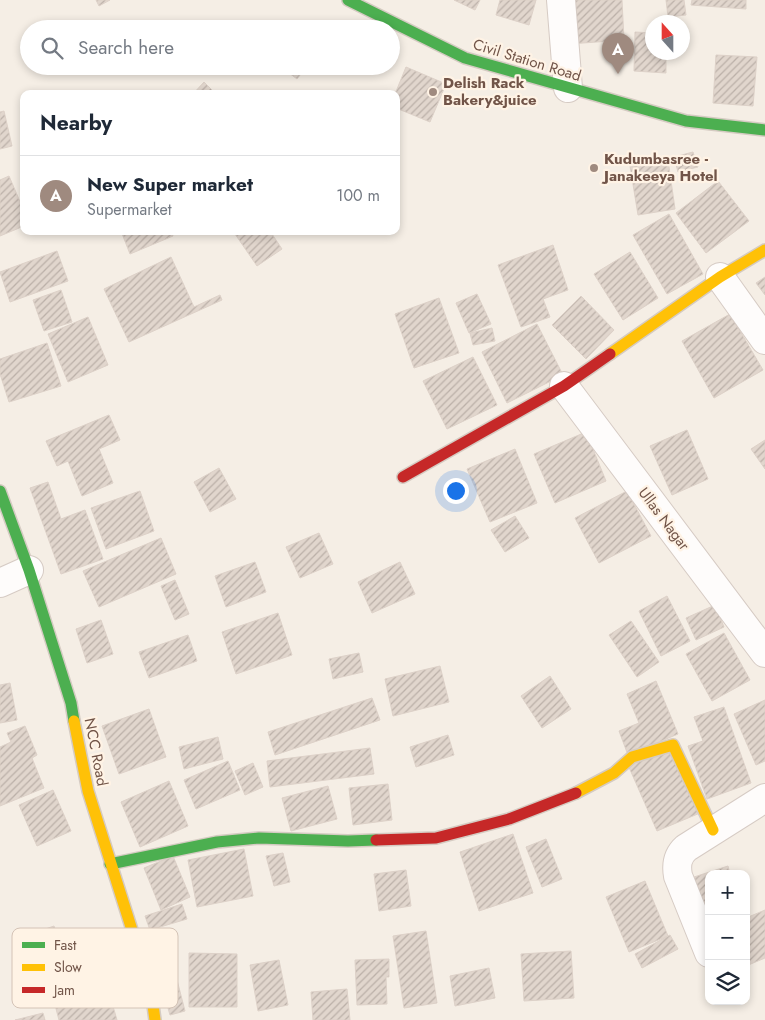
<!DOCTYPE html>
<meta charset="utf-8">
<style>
body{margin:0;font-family:Jost,sans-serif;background:#f2f2f3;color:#1f2937}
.controls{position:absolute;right:15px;bottom:15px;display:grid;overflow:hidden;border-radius:10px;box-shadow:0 2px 8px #0003}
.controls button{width:45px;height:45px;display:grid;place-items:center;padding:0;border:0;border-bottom:1px solid #e0e1e3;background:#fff;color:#1f2937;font:25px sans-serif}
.compass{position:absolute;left:645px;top:15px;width:45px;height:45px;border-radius:50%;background:#fff;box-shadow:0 2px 8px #0003;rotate:339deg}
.you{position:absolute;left:455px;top:490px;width:18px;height:18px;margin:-12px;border:4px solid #fff;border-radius:50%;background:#1a73e8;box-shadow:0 0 0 8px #1a73e833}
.badge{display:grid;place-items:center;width:32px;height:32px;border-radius:50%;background:#9f8a7f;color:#fff;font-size:16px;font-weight:700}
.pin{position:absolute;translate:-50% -41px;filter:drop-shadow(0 1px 2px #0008)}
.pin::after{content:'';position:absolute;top:26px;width:18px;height:15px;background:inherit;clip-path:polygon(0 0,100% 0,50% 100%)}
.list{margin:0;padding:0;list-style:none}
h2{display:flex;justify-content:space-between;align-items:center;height:65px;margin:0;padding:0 20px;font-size:21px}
h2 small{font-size:16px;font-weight:400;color:#747a83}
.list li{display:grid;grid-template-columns:32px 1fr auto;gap:15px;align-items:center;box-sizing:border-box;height:80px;padding:0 20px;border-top:1px solid #e0e1e3}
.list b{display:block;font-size:19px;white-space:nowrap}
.list p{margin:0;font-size:16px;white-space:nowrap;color:#747a83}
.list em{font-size:16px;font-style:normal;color:#747a83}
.icon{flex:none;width:28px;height:28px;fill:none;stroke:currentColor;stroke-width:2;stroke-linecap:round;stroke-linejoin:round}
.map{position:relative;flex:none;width:765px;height:1020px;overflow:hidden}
.search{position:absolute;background:#fff;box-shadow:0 2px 8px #0003;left:20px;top:20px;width:380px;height:55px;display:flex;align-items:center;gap:12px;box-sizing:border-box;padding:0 18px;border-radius:28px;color:#747a83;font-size:19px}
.panel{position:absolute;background:#fff;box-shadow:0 2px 8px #0003;left:20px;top:90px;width:380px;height:145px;border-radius:10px}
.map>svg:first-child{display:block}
</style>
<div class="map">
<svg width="765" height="1020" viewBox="0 0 765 1020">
<defs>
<pattern id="building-hatch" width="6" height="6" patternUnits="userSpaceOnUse" patternTransform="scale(1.25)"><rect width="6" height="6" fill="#e1d6cd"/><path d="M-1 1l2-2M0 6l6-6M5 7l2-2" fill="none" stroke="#bbb0a8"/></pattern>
</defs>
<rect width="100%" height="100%" fill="#f5eee5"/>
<path fill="url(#building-hatch)" stroke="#ddd1c8" d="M96 0H110L99 6Z
M454 0H480L475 10Z
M500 0H536L529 25 496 15Z
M566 0H622L624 40 569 44Z
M666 0H684L686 15 668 17Z
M692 0H746V9L691 5Z
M635 32 652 33V52H666V73L634 71Z
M716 55 757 57 753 106 713 103Z
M280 66H307L297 79Z
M406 67 446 84 430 122 396 108V94H395Z
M204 82 216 94H193Z
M4 111 12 146 0 149V112Z
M693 152 698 167 678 172 674 157Z
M668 160 675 209 638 215 630 166Z
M9 176 24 211V226L0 236V180Z
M718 181 749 221 706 253 676 213Z
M669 214 703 274 667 294 633 235Z
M121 231H171L173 236 130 254Z
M239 231H270L282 249 257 266 235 234Z
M553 245 568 290 543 299 550 317 521 327 498 265Z
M57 251 68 281 10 302 0 272Z
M630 252 658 298 623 320 594 274Z
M171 257 194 307 220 295 222 300 129 342 104 289Z
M765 277V295L756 283Z
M61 290 72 322 44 331 33 300Z
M477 294 491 324 469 333 456 303Z
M581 296 614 330 586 359 552 325Z
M439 298 459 353 414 368 395 314Z
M730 314 763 370 714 398 682 341Z
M88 317 108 365 68 382 48 334Z
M537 324 563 375 507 403 482 352Z
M492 328 495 341 473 345 470 333Z
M47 343 61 386 9 402 0 374V359Z
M473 357 497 405 447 429 423 381Z
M109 415 120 440 99 449 113 483 82 496 68 461 57 466 46 441Z
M687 430 708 479 672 495 650 446Z
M586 432 606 481 555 503 534 454Z
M765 440V469L751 449Z
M515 449 537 503 490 522 467 469Z
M219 468 236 499 210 512 194 482Z
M48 482 61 519 85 510 103 559 61 574 30 488Z
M140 491 154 531 106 549 91 508Z
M627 491 651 536 599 563 575 518Z
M515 516 529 538 505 552 491 530Z
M319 533 333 564 300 578 286 547Z
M161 538 176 574 99 607 83 571Z
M255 562 266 592 226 607 215 576Z
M400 562 415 594 372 613 358 582Z
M175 580 189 614 175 620 161 586Z
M667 596 690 641 661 656 639 611Z
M715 605 724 627 696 640 686 618Z
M278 613 292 655 236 674 222 632Z
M101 620 113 654 87 663 76 629Z
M631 621 659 662 637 677 609 635Z
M724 633 750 680 712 701 686 654Z
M188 635 197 661 149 678 139 652Z
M359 653 363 672 333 679 329 659Z
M440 666 449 702 393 716 385 679Z
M550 676 571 709 542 728 521 696Z
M656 681 678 734 628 755 619 731 639 723 627 694Z
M10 683 17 720 0 723V685Z
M372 698 380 720 275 755 268 732Z
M765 700V761L756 765 734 714Z
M724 707 751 783 707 799 688 746 703 741 694 717Z
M149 709 166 757 119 774 102 726Z
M25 726 37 755 32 758 44 788 0 806V747L11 742 7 733Z
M448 735 454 755 416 767 410 747Z
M218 737 223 759 184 769 179 747Z
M370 748 374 774 270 787 267 761Z
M672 751 700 813 657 831 628 765Z
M228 761 240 790 196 809 184 780Z
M253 763 263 787 245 795 235 771Z
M169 781 188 826 140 847 121 802Z
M388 784 392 820 353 825 349 788Z
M328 786 337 819 291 831 282 798Z
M53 790 71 831 37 846 19 805Z
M513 834 533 893 479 911 460 852Z
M546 839 562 879 542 887 526 847Z
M244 849 253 896 197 907 188 860Z
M283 853 290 882 274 886 266 856Z
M173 856 190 897 161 910 144 868Z
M728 866 730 874H709V919L691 878Z
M406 870 411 906 379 911 374 874Z
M645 881 668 936 629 952 606 897Z
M182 904 187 919 150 930 145 916Z
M765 910V958L746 966V918Z
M54 926 68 963 31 977 17 939Z
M426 931 437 1003 404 1008 393 936Z
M670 935 678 949 642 968 635 954Z
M571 951 574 998 524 1001 521 954Z
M189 953 237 954V1007H189Z
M389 959V977H386L387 1004 357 1005 355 960Z
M279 960 288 1005 258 1011 250 965Z
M489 968 495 998 455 1006 450 976Z
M104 975 117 1020H59L51 990Z
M176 976 185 1011 170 1015 160 980Z
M347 989 350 1020H313L311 992Z
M43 1013 45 1020H15Z"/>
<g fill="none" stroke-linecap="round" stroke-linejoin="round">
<defs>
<path id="street" d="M561 0 568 88
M720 277 765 340
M564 386 765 653
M0 583 29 570
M709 953 678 876C676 865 677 856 686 848L765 798"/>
<path id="fast" d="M348 0 465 58 686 121 765 130
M0 491 29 570 71 703 74 721
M110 864 217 842 259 838 348 841 376 840"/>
<path id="slow" d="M610 354 720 277 765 250
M74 721 88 791 151 990 155 1020
M576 793 614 773 632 757 673 745 713 830"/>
<path id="jam" d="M403 477 564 386 610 354
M376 840 436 838 509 819 576 793"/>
</defs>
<use href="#street" stroke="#d6cbc4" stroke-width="30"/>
<use href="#fast" stroke="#d5cbc2" stroke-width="14"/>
<use href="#slow" stroke="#d5cbc2" stroke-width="14"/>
<use href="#jam" stroke="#d5cbc2" stroke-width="14"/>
<use href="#street" stroke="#fefcfb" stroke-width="28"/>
<use href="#fast" stroke="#4caf50" stroke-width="11"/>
<use href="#slow" stroke="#ffc107" stroke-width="11"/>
<use href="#jam" stroke="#c62828" stroke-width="11"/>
</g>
<g fill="#9f8a7f" stroke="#fff3e5" stroke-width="2">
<circle cx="433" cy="92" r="5"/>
<circle cx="594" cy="168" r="5"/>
</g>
<g text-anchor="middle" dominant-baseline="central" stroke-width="4.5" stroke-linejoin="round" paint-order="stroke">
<g font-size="15" fill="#715448" stroke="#fff3e5">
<text transform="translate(527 60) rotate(17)">Civil Station Road</text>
<text transform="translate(664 519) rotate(53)">Ullas Nagar</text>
<text transform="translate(96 752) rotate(79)">NCC Road</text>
</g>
<g font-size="15" font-weight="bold" fill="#715448" stroke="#fff3e5" text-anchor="start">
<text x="443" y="83">Delish Rack<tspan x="443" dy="17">Bakery&amp;juice</tspan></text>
<text x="604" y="159">Kudumbasree -<tspan x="604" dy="17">Janakeeya Hotel</tspan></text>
</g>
</g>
<rect x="12" y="928" width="166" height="80" rx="8" fill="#fff3e5" stroke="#d4c3b6" stroke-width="1"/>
<rect x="22" y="942" width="23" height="6" fill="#4caf50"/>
<rect x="22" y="964" width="23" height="7" fill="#ffc107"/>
<rect x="22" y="987" width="23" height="6" fill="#c62828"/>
<g font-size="14" fill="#715448">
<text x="54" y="950">Fast</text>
<text x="54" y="972">Slow</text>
<text x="54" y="995">Jam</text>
</g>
</svg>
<div class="controls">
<button>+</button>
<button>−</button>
<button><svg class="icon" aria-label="layers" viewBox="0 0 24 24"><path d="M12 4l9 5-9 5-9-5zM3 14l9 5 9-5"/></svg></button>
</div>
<svg class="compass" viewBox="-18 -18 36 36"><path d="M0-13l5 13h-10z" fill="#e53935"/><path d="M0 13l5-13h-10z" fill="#747a83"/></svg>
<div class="you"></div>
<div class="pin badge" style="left:618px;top:74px">A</div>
<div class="search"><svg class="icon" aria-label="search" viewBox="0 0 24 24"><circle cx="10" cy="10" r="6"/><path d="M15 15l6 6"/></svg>Search here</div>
<section class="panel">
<h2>Nearby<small></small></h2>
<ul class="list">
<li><span class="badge">A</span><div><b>New Super market</b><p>Supermarket</p></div><em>100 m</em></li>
</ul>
</section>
</div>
